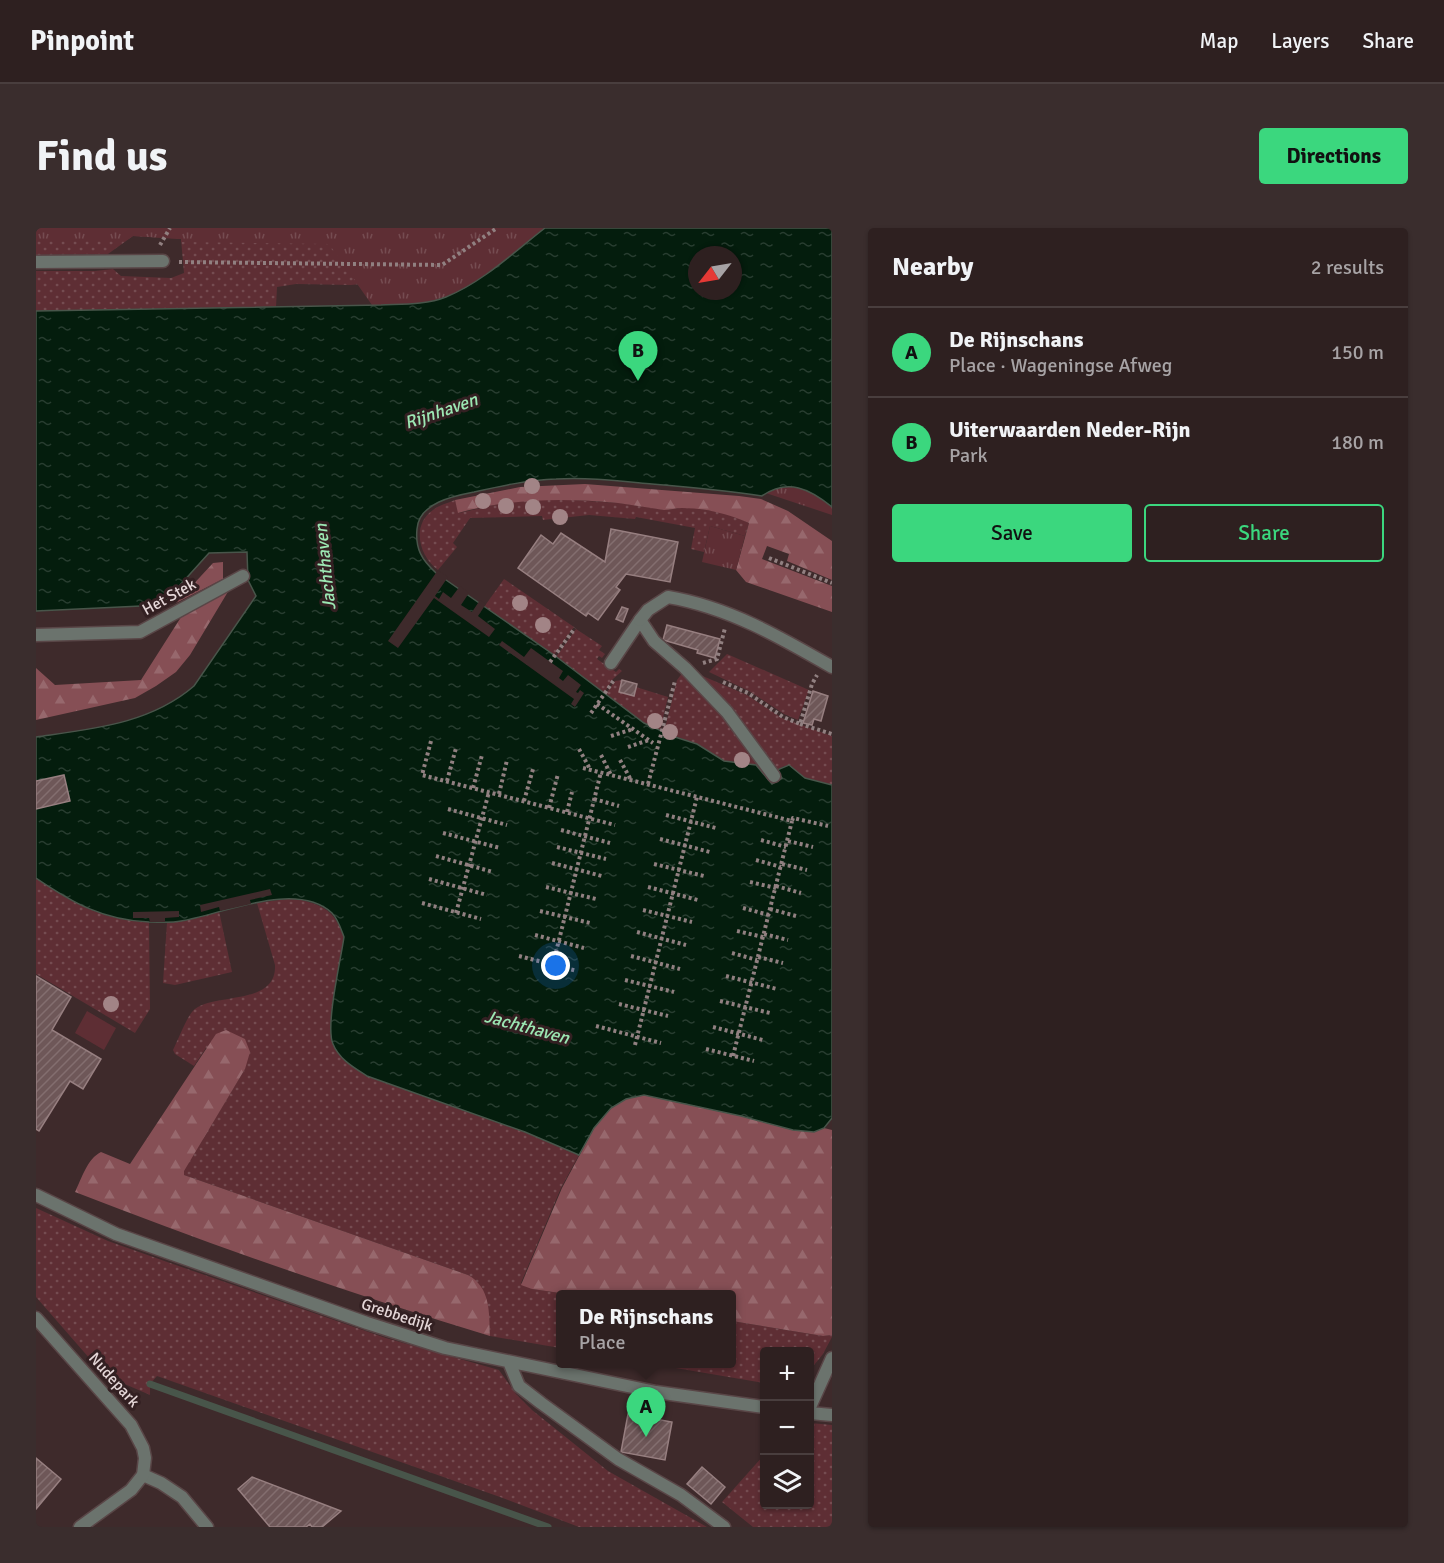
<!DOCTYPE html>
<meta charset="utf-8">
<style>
body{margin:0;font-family:Signika,sans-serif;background:#3a2d2d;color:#f1f3f6}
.controls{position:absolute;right:18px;bottom:18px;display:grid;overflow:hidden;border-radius:6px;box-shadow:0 2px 4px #0004}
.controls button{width:54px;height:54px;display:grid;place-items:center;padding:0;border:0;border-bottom:2px solid #493e3e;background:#2e2020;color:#f1f3f6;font:30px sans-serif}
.compass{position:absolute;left:652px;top:18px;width:54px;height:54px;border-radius:50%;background:#2e2020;box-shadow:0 2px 4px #0004;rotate:239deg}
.you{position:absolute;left:520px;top:738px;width:21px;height:21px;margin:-15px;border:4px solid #fff;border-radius:50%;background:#1a73e8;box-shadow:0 0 0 9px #1a73e833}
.badge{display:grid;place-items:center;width:39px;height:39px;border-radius:50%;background:#3bd77e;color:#111;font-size:20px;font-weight:700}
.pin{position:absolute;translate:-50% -50px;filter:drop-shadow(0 2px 3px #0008)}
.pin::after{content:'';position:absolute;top:32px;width:21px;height:18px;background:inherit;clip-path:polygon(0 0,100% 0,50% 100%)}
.popup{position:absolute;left:520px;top:1062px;width:180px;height:78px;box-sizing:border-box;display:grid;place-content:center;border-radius:6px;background:#2e2020;filter:drop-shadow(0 2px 4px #0005);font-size:20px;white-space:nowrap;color:#a7a3a5}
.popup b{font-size:22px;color:#f1f3f6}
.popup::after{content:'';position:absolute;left:50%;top:100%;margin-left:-12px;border:12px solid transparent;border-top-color:#2e2020}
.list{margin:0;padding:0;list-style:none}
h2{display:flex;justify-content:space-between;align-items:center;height:78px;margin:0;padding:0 24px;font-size:26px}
h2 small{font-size:20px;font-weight:400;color:#a7a3a5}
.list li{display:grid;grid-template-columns:39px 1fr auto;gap:18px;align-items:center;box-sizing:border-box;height:90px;padding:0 24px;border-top:2px solid #493e3e}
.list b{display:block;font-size:22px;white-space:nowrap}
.list p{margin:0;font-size:20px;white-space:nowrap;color:#a7a3a5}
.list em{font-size:20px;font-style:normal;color:#a7a3a5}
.actions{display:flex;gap:12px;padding:18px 24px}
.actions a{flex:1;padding:14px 0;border:2px solid #3bd77e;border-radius:6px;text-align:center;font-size:21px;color:#3bd77e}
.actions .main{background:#3bd77e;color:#111}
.icon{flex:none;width:33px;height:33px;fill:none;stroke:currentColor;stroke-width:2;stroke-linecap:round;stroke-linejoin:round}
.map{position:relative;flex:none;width:796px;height:1299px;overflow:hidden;border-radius:6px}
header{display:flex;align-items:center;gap:36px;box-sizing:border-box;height:84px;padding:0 30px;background:#2e2020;border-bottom:2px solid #493e3e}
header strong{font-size:28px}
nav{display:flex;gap:33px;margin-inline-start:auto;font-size:21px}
.intro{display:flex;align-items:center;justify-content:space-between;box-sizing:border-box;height:144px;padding:0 36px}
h1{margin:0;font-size:42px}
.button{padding:15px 27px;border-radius:6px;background:#3bd77e;color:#111;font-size:21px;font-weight:700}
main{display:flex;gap:36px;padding:0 36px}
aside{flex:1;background:#2e2020;border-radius:6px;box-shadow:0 2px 4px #0004}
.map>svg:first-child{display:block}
</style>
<header>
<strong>Pinpoint</strong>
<nav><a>Map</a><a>Layers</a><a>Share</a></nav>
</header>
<div class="intro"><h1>Find us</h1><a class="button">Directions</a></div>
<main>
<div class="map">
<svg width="796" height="1299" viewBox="0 0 796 1299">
<defs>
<pattern id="grass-dots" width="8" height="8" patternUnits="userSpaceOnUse" patternTransform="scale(1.5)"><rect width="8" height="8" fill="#5e2e34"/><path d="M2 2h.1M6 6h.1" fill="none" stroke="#754c51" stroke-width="1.8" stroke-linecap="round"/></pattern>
<pattern id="forest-firs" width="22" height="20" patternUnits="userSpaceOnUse" patternTransform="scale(1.5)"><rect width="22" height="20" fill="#864f55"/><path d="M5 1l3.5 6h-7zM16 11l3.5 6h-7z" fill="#97686d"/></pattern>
<pattern id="park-tufts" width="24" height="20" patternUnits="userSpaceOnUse" patternTransform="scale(1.5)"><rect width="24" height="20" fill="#5e2e34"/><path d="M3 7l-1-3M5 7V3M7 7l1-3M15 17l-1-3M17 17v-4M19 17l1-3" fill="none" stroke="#754c51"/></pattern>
<pattern id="water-ripples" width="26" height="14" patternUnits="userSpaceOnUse" patternTransform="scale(1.5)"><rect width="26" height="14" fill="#041d0d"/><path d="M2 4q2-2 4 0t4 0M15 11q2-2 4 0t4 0" fill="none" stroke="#283d30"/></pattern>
<pattern id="building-hatch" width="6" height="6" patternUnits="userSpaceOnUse" patternTransform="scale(1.5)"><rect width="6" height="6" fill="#6e5758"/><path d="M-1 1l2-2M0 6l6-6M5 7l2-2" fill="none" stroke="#836e6f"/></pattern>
</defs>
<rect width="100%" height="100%" fill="#3e2a2b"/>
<path fill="url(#grass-dots)" d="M0 0H476L393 49 315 57 260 56 241 59 240 79 0 83V43H59L77 41 85 48 135 50 148 45 145 11 97 8 72 26 0 27Z
M520 271 584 275 631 282 643 280H660L693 286 713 295 709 308 674 298 668 324 655 321 659 300 600 289 599 291 553 287 507 292 506 288 434 290 417 315 421 319 402 342C383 328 375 297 397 282 403 277 412 275 419 272L423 285 475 273Z
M468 351 538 399 518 427 448 379Z
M540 401 566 418 563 422 569 426 566 430 563 428 561 431 580 444 583 441 586 443 577 451 568 465 520 429Z
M691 426 773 462 762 492 748 486 713 463 673 444Z
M647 444 689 488 726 537 722 540 719 537 688 533 661 516 628 504 641 452Z
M662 446 711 467 746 490 796 508V557L769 550 756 539 748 538 741 542 693 478Z
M586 452 583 464 600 459 632 469 624 502 608 495 569 467 579 453Z
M0 650C41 678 62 689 113 694L114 781 99 805 0 746Z
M258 670C285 677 298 680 308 709 305 731 289 798 297 816 303 831 317 839 331 848L489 904 543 927 525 960 485 1055 496 1061 531 1066H524V1120L454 1108 452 1081 432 1047 148 947 147 943 209 841 170 820 158 838 139 826 137 822C142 812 150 791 156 784 174 763 241 780 239 737L221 675Z
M183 683 196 744 139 757 127 755 131 694 143 693Z
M0 980 72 1013 134 1035 350 1110 463 1142 480 1166 496 1182 572 1243 671 1299H543L464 1269 121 1148 114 1156V1167L68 1147 0 1069Z
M696 1093 787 1108 796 1107V1109L787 1126 774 1142V1124H728V1155L616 1136H696Z
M774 1195 796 1197V1299H717L686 1274 728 1227V1276H774Z"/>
<path fill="url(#forest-firs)" d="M549 256 703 268 725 271 752 283 796 313V352L751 333 753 326 731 318 726 331 796 358V384L710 354 700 342 713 295C692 286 670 280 646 280 640 280 634 282 628 282 613 280 598 277 582 275 528 270 476 270 422 285L419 272 484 259Z
M187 334V351L140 375 177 335Z
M193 362 154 427 140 444 120 458 99 470 0 492V440L19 457 105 452 147 386Z
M190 802 209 811 214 824 209 841 148 943V947L432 1047C455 1060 453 1084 454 1108 313 1065 175 1017 39 964 46 950 51 931 65 924L94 936 180 806Z
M608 867 705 888 757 902 778 904 788 900 796 902V1107L787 1108 696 1093V1066H531L496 1061 485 1057 526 960 558 900 575 880 590 871Z"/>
<path fill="url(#park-tufts)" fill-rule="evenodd" d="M0 0H796V287L631 232 366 129 336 77 293 16 145 14V11L97 8 91 12H0ZM661 27H697V63H661Z
M674 298 709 308 700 342 666 334Z"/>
<path fill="#5e2e34" d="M51 783 80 800 68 822 39 805Z"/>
<path fill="url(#water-ripples)" stroke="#48554a" stroke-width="1.5" fill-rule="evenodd" d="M509 0H796V279C774 261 752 250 726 268 689 262 653 259 616 256 584 253 552 249 520 251 492 252 465 258 438 264 417 268 383 275 381 301 379 321 386 332 400 345L518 427 608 495 639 509 661 516 688 533 720 537 736 556 746 550 741 542 753 537 769 550 796 557V890L788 900 778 904 757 902 705 888 608 867 590 871 575 880 558 900 543 927 489 904 331 848C317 839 303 831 297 816 289 798 305 731 308 709 305 701 302 691 296 685 260 652 187 686 145 693 135 695 124 694 113 694 67 692 37 675 0 650V509C56 501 114 496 158 458L220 368 212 352 211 324 173 325 126 377 0 383V83L345 77C366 76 390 77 410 69 447 54 478 24 509 0ZM661 27H697V63H661Z"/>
<path fill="#3e2a2b" d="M402 342 412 349 399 368 403 371 407 364 415 370 424 358 433 365 425 377 436 384 444 372 450 376 442 388 459 401 453 409 398 370 362 420 352 413Z
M466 413 488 429 495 420 527 443 523 450 527 453 532 447 545 457 540 464 542 465 544 462 548 465 539 479 535 476 538 471 463 417Z
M234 661 236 667 214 672 215 676 184 683 183 679 165 684 164 677Z
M143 683V689L129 690V694H114L113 690H97V684Z"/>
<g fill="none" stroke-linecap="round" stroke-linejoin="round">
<path stroke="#48554a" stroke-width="7" d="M114 1156 512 1299"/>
</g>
<path fill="url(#building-hatch)" stroke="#977f80" stroke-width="1.5" d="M575 301 642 314 634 354 590 346 580 359 584 362 562 392 552 385 550 388 482 340 505 307 517 316 525 305 569 334Z
M586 379 592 381 587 394 580 391Z
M631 397 684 411 679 430 661 425 662 422 627 412Z
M586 452 601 456 598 468 583 464Z
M777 463 792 468 785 493 778 491 776 497 767 495Z
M28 547 34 573 0 581V553Z
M0 748 35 769 16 802 65 831 47 861 34 853 3 903 0 901Z
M592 1186 636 1194 629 1232 585 1224Z
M0 1230 25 1251 0 1281Z
M666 1239 689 1259 675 1276 651 1256Z
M216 1249 305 1283 286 1299H276L274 1296 270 1299H234L202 1261Z"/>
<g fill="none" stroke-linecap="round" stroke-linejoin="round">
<defs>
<path id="service" d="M575 435 604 392 618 413 649 440 691 484 738 548"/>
<path id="minor" d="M0 34 127 33
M604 392 612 382 632 369C692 379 744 409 796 439
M0 407 104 404 207 348
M0 967 80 1006 331 1095 409 1120 620 1164 728 1179
M473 1134 483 1158 505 1175 582 1231 645 1267 688 1299
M774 1179 796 1130
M774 1185 796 1187
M107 1247 125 1255 146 1269 171 1299"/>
<path id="tertiary" d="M0 1090 95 1197 107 1220 109 1230 107 1247 95 1262 44 1299"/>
</defs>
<use href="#service" stroke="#594647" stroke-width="15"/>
<use href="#minor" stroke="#594647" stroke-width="15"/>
<use href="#tertiary" stroke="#594647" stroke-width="15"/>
<path stroke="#918081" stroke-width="4" stroke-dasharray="3 3" stroke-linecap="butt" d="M124 17 134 0
M143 34 406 37 461 0
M733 330 796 355
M514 434 539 400
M667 435 681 431 689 400
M687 454 712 465 747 489 764 496 776 456 781 447
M561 476 617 515
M555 485 578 452
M764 496 796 506
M575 508 597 501
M395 513 386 547 579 597
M592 519 613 512
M543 521 554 541
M565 527 575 547
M584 532 595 552
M547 540 756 593 757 590 792 598
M411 553 420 520
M612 556 639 453
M437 560 446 527
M463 566 471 532
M558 571 583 578
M488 573 497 541
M513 580 522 546
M412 581 471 597
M531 584 536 564
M630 587 680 600
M525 602 574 615
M407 605 464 620
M624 611 674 624
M725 612 750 619
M752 613 777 619
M521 619 570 631
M400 628 457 644
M720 632 745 639
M516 635 566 648
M618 636 668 648
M746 636 771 642
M393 651 451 667
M714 654 740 660
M740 658 765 665
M510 659 560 671
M612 659 662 672
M386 675 445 691
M707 680 733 687
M734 681 760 688
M607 682 656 694
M504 683 554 695
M420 685 453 564
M701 703 727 709
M601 704 650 717
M728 706 752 712
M499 707 548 720
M696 725 721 732
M483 728 541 743
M595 728 644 741
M722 729 747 735
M517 736 565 544
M690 748 741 761
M589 752 638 764
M684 773 734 785
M583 776 632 788
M560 798 625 815
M677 799 727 812
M599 817 661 569
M670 821 718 833
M697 828 756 593"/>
<use href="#service" stroke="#6b736d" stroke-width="12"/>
<use href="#minor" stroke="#6b736d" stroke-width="12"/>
<use href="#tertiary" stroke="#6b736d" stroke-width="12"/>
</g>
<g fill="#a28486">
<circle cx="496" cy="258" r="8"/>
<circle cx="447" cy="273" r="8"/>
<circle cx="470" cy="278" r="8"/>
<circle cx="497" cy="279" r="8"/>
<circle cx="524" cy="289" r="8"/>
<circle cx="484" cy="375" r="8"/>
<circle cx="507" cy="397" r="8"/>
<circle cx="619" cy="493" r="8"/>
<circle cx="634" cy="504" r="8"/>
<circle cx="706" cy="532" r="8"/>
<circle cx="75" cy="776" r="8"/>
</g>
<g text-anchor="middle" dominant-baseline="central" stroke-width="6" stroke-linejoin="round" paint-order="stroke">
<g font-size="16" fill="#e5d7d8" stroke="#332022">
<text transform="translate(133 369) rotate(-29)">Het Stek</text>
<text transform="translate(361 1087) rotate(18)">Grebbedijk</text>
<text transform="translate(78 1152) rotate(48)">Nudepark</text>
</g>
<g font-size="18" font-style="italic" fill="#9ce7b3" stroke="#332022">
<text transform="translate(405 183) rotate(-19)">Rijnhaven</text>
<text transform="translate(289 339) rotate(-96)">Jachthaven</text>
<text transform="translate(491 799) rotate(15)">Jachthaven</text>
</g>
</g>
</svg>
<div class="controls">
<button>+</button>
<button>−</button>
<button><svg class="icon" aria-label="layers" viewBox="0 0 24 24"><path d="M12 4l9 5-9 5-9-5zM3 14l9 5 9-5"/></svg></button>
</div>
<svg class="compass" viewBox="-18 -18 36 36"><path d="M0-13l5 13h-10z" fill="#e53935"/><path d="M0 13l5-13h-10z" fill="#a7a3a5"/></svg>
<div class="you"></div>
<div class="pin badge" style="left:610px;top:1209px">A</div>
<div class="popup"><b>De Rijnschans</b>Place</div>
<div class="pin badge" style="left:602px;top:153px">B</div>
</div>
<aside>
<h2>Nearby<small>2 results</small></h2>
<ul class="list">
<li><span class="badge">A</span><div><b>De Rijnschans</b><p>Place · Wageningse Afweg</p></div><em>150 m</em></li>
<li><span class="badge">B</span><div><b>Uiterwaarden Neder-Rijn</b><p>Park</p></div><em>180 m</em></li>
</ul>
<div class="actions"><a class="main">Save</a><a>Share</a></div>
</aside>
</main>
